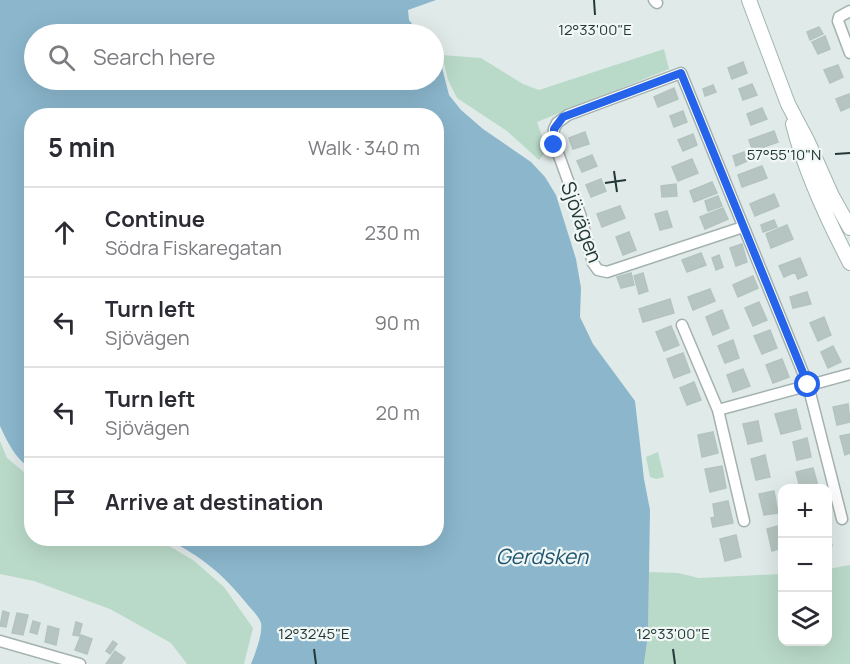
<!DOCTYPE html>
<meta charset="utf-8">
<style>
body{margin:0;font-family:Manrope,sans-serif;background:#f7f7f7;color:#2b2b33}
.controls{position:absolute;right:18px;bottom:18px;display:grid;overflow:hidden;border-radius:12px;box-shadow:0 6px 24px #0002}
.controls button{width:54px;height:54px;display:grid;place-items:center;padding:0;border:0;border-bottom:2px solid #e1e1e2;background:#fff;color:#2b2b33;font:30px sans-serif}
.stop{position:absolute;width:18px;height:18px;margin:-14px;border:4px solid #2563eb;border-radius:50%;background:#fff}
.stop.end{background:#2563eb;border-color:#fff;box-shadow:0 2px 6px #0008}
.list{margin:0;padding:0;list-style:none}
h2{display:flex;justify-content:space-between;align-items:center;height:78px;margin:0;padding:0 24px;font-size:26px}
h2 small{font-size:20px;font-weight:400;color:#7c7c81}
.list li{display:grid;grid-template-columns:39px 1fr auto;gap:18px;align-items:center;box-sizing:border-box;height:90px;padding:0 24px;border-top:2px solid #e1e1e2}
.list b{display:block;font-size:22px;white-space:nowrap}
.list p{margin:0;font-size:20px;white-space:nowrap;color:#7c7c81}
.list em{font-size:20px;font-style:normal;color:#7c7c81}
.icon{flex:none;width:33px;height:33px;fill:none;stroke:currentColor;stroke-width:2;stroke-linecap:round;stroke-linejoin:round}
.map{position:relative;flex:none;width:850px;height:664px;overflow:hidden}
.search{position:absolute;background:#fff;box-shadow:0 6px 24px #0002;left:24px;top:24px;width:420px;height:66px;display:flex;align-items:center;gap:15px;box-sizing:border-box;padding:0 21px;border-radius:33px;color:#7c7c81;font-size:22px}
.panel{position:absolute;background:#fff;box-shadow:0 6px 24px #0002;left:24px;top:108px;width:420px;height:438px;border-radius:24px}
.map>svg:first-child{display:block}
</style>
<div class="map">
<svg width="850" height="664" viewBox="0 0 850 664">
<rect width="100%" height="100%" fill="#e0eae8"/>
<path fill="#badac9" d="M664 49 669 69 537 122 547 150 539 160 507 131 457 98 448 80 442 55 481 58 523 84 539 90Z
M0 441 7 458 31 478 32 538H153L164 543 193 560 224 587 253 628 244 664H187L171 643 110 609 34 581 0 574Z
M658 452 664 477 656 479 650 477 646 457Z
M850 565V664H644L648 635 649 572 678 573 699 578 782 574V642H828V569Z"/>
<path fill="#8bb6cc" d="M0 0H436L408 10 409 20 420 34H34V80H434V50L439 56 449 95 461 110 483 129 531 162 545 177 556 195 576 259 581 288 580 317 593 344 635 401 644 479 650 510 648 635 644 664H251C255 654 263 634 261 623 259 616 251 609 247 604 222 573 202 557 167 539L436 538V116H32L31 468C16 460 7 441 0 426Z"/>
<path fill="#b6c5c1" stroke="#b3c3c0" stroke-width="1.5" d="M819 27 823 34 810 40 807 32Z
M825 36 830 49 818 54 812 42Z
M743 62 747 73 732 79 728 68Z
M838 65 843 77 830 83 824 70Z
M752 84 757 95 743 100 739 89Z
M713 85 716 92 705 96 703 89Z
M674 88 678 99 658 107 654 97Z
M849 94 850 107 841 111 836 99Z
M762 108 767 119 751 125 747 114Z
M683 111 687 122 674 127 670 116Z
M774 131 778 142 753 151 749 140Z
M585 132 589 144 573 149 569 138Z
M693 134 697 145 683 151 678 140Z
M744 152 747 161 736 166 733 156Z
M592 155 597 166 582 172 577 161Z
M692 159 698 173 678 181 672 167Z
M762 166 767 178 742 187 738 175Z
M601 179 606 191 591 197 586 185Z
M712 182 717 193 694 202 690 191Z
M676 184 677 196 662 197 661 186Z
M774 194 779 206 755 216 750 204Z
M718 196 722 206 708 211 705 201Z
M620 206 625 218 602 227 597 214Z
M723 208 728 219 705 229 700 217Z
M667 211 672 227 660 230 655 214Z
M774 220 777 227 763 232 761 225Z
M787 225 793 239 771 248 766 234Z
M629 232 636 250 623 255 616 237Z
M742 244 747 262 736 266 730 248Z
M701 253 706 265 687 272 682 260Z
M719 255 723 267 716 270 712 258Z
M800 258 807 275 798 279 795 272 784 277 779 266Z
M631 273 634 285 621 288 617 277Z
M643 273 648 291 639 294 634 276Z
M753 276 758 288 738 297 733 285Z
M710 289 715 301 693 310 688 297Z
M807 292 811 304 793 308 790 297Z
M670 299 674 313 643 322 639 309Z
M759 302 767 320 753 326 745 308Z
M722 310 729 328 713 335 706 317Z
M824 317 831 335 818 341 810 323Z
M671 326 679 345 664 351 656 332Z
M770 330 777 348 762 354 754 336Z
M733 340 739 358 725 363 718 346Z
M833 346 841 362 828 368 821 352Z
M683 353 690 372 674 378 667 359Z
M782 359 789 377 773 383 766 365Z
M743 369 750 386 733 392 727 375Z
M694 382 701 400 687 405 680 388Z
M848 404 850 422 837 425 833 407Z
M796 409 801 429 781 434 775 414Z
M758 421 762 441 748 444 743 424Z
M713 432 718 453 702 457 698 435Z
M850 434V453L845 455 840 436Z
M807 438 811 457 797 460 793 442Z
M765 455 770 477 756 480 751 459Z
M722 466 726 488 710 492 705 469Z
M813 468 818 486 800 488 796 472Z
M774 491 778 513 764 515 759 494Z
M728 501 733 523 713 527 711 518 715 517 713 504Z
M781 525 782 548 772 551 767 529Z
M828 527 832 546 828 547Z
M736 535 741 557 725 561 720 539Z
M3 611 9 613 6 627 0 626Z
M17 613 28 615 23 635 12 633Z
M33 621 40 623 37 634 30 632Z
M76 622 82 624 79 636 73 635Z
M48 626 59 629 56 645 45 642Z
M81 635 92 639 87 654 75 650Z
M113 641 117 644 110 654 106 651Z
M115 651 125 658 121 664H106Z"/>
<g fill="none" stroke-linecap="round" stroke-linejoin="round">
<defs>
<path id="street" d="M654 0 657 3
M850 11 839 17 838 21 850 53
M743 227 607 272 598 270 593 263 580 214 553 139 554 129 557 123 568 115 681 73 808 385 842 519
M682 325 718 410 744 521
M718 410 850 374
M0 641 80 664"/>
<path id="secondary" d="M749 0 788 104 808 142 832 196 850 228
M793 124C805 172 827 219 850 263"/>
</defs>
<use href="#street" stroke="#a3b1af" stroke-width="13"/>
<use href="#secondary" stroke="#a0b5b1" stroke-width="16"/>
<use href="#street" stroke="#fff" stroke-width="10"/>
<use href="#secondary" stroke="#fff" stroke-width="14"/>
</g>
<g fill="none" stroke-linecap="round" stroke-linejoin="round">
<path stroke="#2563eb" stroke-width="8" d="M554 145V129L563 117 681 73 808 385"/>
</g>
<path fill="none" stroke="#223937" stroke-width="2" d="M594 0 595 15M835 154 850 153M614 171 617 192M605 183 626 180M314 649 316 664M673 649 675 664"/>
<g text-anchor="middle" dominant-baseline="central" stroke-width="4.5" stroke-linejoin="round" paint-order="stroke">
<g font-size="20" fill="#223937" stroke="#f0f7f5">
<text transform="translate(582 222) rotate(70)">Sjövägen</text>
</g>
<g font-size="21" font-style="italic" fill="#205571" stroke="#f0f7f5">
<text x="542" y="556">Gerdsken</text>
</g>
</g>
<g font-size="15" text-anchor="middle" fill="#223937" stroke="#f0f7f5" stroke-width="4.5" stroke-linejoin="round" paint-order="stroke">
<text x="595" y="35">12°33'00"E</text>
<text x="784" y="160">57°55'10"N</text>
<text x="314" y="639">12°32'45"E</text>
<text x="673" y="639">12°33'00"E</text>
</g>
</svg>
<div class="controls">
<button>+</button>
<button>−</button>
<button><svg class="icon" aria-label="layers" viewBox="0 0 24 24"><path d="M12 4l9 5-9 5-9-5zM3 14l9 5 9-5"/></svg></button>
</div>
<div class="stop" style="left:808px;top:385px"></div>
<div class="stop end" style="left:554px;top:145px"></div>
<div class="search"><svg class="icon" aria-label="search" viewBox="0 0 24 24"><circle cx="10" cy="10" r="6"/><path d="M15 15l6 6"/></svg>Search here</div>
<section class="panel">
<h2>5 min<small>Walk · 340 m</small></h2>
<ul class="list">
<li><svg class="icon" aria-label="ahead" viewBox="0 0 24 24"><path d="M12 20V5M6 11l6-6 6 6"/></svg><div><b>Continue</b><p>Södra Fiskaregatan</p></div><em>230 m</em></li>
<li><svg class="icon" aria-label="left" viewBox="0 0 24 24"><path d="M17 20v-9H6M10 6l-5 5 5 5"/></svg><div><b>Turn left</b><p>Sjövägen</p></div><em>90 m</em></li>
<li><svg class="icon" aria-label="left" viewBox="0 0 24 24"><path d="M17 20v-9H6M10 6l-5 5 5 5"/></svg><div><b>Turn left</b><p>Sjövägen</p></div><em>20 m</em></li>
<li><svg class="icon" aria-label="arrive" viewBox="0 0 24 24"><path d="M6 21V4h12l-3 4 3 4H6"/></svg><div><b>Arrive at destination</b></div></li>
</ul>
</section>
</div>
